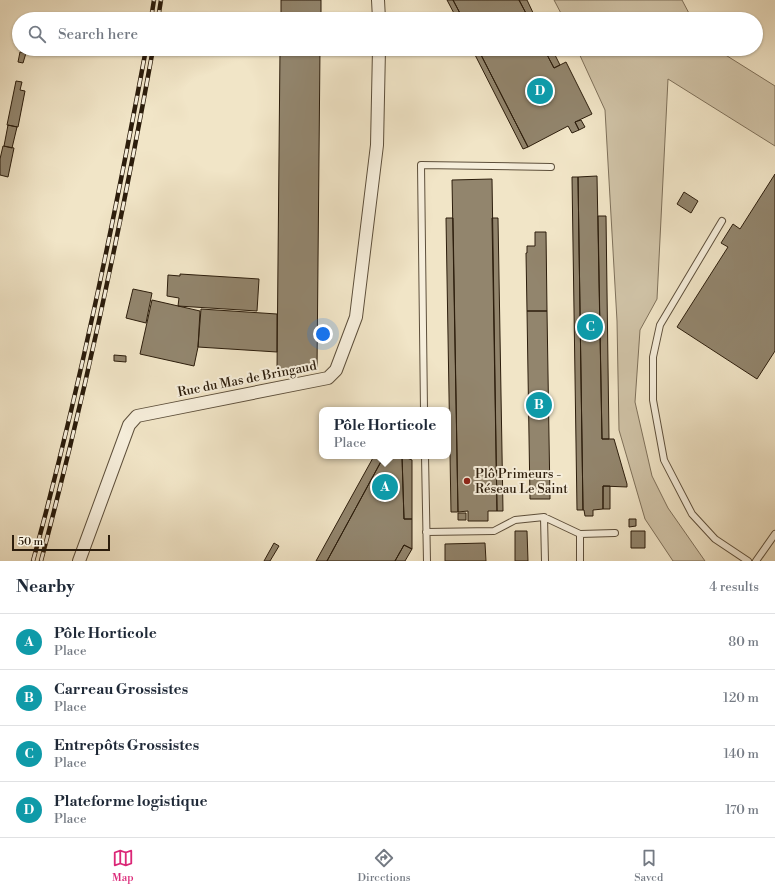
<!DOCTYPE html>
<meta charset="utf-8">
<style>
body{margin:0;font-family:"Libre Bodoni",serif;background:#f6f6f7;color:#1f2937}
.scale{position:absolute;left:12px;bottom:10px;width:98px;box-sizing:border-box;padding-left:4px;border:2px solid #2c1d0c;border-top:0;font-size:11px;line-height:14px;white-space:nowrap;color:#2c1d0c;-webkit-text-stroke:3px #f6eedb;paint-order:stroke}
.you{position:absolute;left:323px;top:334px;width:14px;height:14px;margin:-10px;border:3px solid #fff;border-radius:50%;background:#1a73e8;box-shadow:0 0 0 6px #1a73e833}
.badge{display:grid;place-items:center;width:26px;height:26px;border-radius:50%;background:#db2777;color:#fff;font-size:13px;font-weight:700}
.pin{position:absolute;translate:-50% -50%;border:2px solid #fff;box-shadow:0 1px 4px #0006}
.popup{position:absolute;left:319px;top:407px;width:132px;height:52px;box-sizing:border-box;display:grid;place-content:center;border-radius:8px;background:#fff;filter:drop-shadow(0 1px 3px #0005);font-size:13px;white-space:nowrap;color:#747a83}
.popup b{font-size:15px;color:#1f2937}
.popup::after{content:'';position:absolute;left:50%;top:100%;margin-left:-8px;border:8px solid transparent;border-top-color:#fff}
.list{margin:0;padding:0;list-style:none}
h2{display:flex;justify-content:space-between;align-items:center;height:52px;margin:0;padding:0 16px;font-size:17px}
h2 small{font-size:13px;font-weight:400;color:#747a83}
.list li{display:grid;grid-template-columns:26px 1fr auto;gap:12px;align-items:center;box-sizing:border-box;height:56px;padding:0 16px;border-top:1px solid #e0e1e3}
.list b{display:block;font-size:15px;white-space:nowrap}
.list p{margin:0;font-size:13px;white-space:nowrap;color:#747a83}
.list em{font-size:13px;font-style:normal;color:#747a83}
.icon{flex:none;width:22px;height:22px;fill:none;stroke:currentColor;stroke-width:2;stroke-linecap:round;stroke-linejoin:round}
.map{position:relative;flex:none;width:775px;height:561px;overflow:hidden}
.search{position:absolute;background:#fff;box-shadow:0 1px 3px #0004;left:12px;right:12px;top:12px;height:44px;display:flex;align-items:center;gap:10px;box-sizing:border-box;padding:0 14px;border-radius:22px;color:#747a83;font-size:15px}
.sheet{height:276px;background:#fff}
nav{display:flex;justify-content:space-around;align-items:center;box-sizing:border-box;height:56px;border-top:1px solid #e0e1e3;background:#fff;font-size:11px;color:#747a83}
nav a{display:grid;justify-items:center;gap:2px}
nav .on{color:#db2777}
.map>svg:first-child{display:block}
</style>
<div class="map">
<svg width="775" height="561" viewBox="0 0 775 561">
<rect width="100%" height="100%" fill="#f1e5c7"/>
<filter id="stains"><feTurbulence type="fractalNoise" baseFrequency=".005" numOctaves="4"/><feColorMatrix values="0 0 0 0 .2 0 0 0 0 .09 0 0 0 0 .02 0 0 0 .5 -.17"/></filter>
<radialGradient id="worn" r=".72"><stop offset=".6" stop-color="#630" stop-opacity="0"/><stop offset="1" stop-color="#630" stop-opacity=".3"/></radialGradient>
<path fill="#d0c3a7" stroke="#7e705a" d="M554 0H682L692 19H564Z
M577 49H716L775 86V146L668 79 657 299 640 330 635 402 652 476 668 508 705 561H673L645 519 619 430 617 321 605 110Z"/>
<path fill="#92856d" stroke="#2c1d0c" d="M281 0H321V19H281Z
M447 0H453L463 19H457Z
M453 0H519L529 19H463Z
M519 0H527L536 19H529Z
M280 49H320L317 370 277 369Z
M472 49H478L528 147 523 149Z
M478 49H544L554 68 566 62 592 114 575 122 579 130 572 133 568 126 528 147Z
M544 49H552L560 65 554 68Z
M20 52 26 53 23 63 18 62Z
M16 81 22 82 20 90 25 91 18 127 7 125Z
M581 120 585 127 579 130 575 122Z
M8 125 17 127 12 148 4 146Z
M3 146 14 148 8 177 0 175V159Z
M775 174V351L757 379 677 327 728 247 721 243 733 224 740 229Z
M597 176 602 439H614L627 484V487L603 486V509L593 510V516H585L584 510H583L578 177Z
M572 177H578L583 510H577Z
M492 179 497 511H488V521H468V511L458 512 452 180Z
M684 192 698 201 691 213 677 204Z
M598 216H606L609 439H602Z
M446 218H453L458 512H451Z
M492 218H498L503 511H497Z
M535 232H546L547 311H527L526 253H527V246H535Z
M180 274 259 279 257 311 178 306 179 298 167 296 168 275 180 276Z
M133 289 152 293 146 323 126 318Z
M152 300 200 311 198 347 194 366 140 354Z
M201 309 277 314V352L198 347Z
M527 311H547L550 499H530Z
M114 355 126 356V362L114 361Z
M374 456H384L327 561H316Z
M384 456H402L404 519H412V549L404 545 395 561H327Z
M402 456 412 460V519H404Z
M603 486H610V509H603Z
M458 513H466V520H458Z
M629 519H636V526L629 527Z
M515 531H527L528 561H515Z
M631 531H645V548H631Z
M274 543 279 546 270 561H264Z
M485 543 486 561H445V544Z
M404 545 412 549 405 561H395Z"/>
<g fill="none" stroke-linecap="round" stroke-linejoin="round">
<defs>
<path id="service" d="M722 221 660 325 653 357V400L664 460 692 514 715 539 748 561
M424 410 421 165 551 167
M425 456 427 561
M544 517 545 561
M426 532 494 531 515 520 544 517 580 534 615 533
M580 561V534
M756 561 775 534"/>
<path id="minor" d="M378 0 379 19
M79 561 129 425 137 416 328 378 336 370 356 317 377 145 379 49"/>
</defs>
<use href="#service" stroke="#5d4f3b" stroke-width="8"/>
<use href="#minor" stroke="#5d4f3b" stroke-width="14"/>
<use href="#service" stroke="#f6eedb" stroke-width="6"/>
<use href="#minor" stroke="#f6eedb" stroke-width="12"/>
<defs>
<path id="rail" d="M151 19 154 0
M158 19 161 0
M33 561C79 392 114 221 146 49
M41 561C86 392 122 221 153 49"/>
</defs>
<use href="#rail" stroke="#2c1d0c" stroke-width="4.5"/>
<use href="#rail" stroke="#f6eedb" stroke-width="3" stroke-dasharray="9" stroke-linecap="butt"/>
</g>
<circle fill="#8f2418" stroke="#f6eedb" stroke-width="1.5" cx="467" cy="481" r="4"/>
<g text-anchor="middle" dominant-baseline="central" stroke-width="4" stroke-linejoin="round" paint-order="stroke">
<g font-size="13" fill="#2c1d0c" stroke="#f6eedb">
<text transform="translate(247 379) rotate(-11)">Rue du Mas de Bringaud</text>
</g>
<g font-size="13" fill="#2c1d0c" stroke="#f6eedb" text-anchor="start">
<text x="475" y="474">Plô Primeurs -<tspan x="475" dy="15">Réseau Le Saint</tspan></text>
</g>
</g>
<rect width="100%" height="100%" filter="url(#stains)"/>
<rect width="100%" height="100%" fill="url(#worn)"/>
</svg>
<div class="scale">50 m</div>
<div class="you"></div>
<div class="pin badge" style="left:385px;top:487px;background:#0f9aa8">A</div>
<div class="popup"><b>Pôle Horticole</b>Place</div>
<div class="pin badge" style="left:539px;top:405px;background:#0f9aa8">B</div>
<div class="pin badge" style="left:590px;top:327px;background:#0f9aa8">C</div>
<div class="pin badge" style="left:540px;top:91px;background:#0f9aa8">D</div>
<div class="search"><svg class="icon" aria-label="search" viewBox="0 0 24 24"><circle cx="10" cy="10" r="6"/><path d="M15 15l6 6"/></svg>Search here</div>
</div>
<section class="sheet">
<h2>Nearby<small>4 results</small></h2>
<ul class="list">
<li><span class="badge" style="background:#0f9aa8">A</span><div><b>Pôle Horticole</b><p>Place</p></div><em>80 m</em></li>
<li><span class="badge" style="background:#0f9aa8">B</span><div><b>Carreau Grossistes</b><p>Place</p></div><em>120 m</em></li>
<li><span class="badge" style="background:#0f9aa8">C</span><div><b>Entrepôts Grossistes</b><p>Place</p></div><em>140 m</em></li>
<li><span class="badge" style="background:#0f9aa8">D</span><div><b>Plateforme logistique</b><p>Place</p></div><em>170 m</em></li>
</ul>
</section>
<nav>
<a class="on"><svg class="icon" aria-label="map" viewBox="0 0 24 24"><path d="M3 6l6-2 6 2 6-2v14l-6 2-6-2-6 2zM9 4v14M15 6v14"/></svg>Map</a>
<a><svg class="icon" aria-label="directions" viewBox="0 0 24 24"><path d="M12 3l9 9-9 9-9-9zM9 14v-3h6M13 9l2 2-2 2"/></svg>Directions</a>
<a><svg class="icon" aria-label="saved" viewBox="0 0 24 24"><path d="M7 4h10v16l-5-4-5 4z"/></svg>Saved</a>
</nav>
